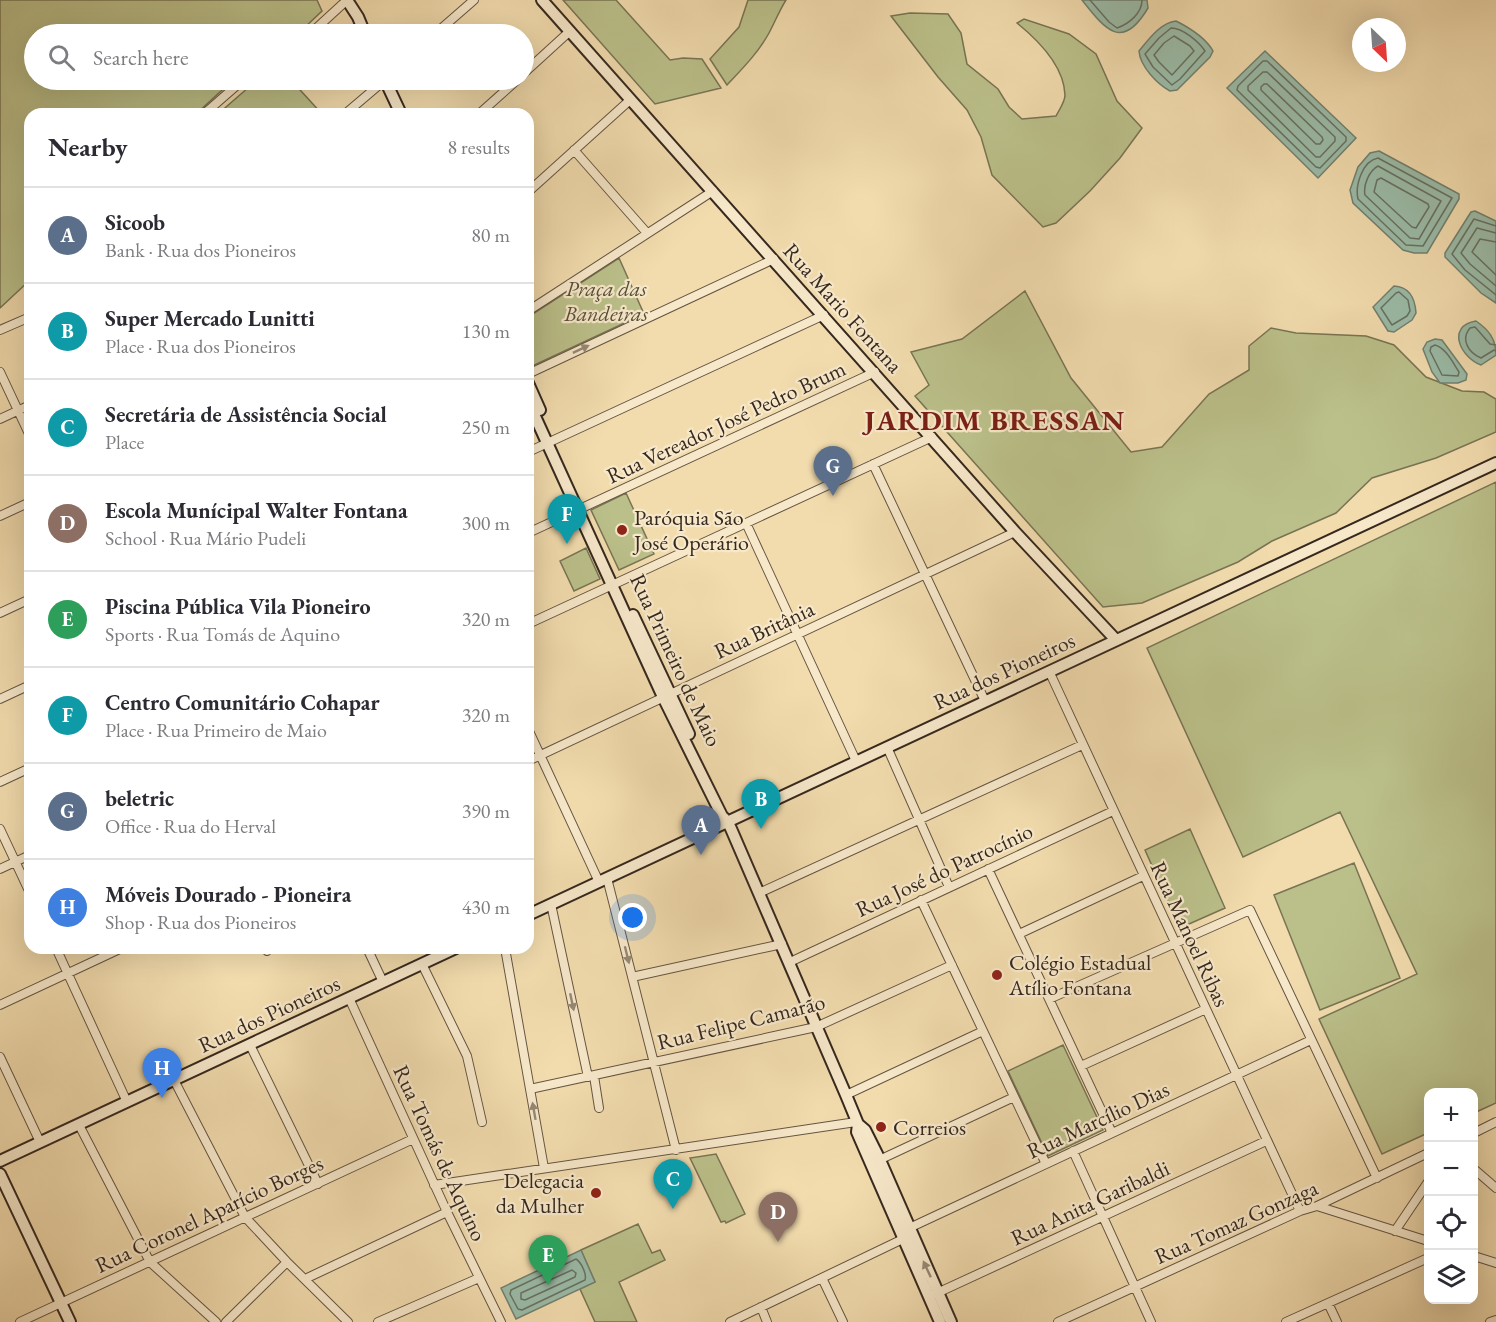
<!DOCTYPE html>
<meta charset="utf-8">
<style>
body{margin:0;font-family:"EB Garamond",serif;background:#f2f2f3;color:#2b2b33}
.controls{position:absolute;right:18px;bottom:18px;display:grid;overflow:hidden;border-radius:12px;box-shadow:0 6px 24px #0002}
.controls button{width:54px;height:54px;display:grid;place-items:center;padding:0;border:0;border-bottom:2px solid #e1e1e2;background:#fff;color:#2b2b33;font:30px sans-serif}
.compass{position:absolute;left:1352px;top:18px;width:54px;height:54px;border-radius:50%;background:#fff;box-shadow:0 6px 24px #0002;rotate:155deg}
.you{position:absolute;left:633px;top:918px;width:21px;height:21px;margin:-15px;border:4px solid #fff;border-radius:50%;background:#1a73e8;box-shadow:0 0 0 9px #1a73e833}
.badge{display:grid;place-items:center;width:39px;height:39px;border-radius:50%;background:#7c3aed;color:#fff;font-size:20px;font-weight:700}
.pin{position:absolute;translate:-50% -50px;filter:drop-shadow(0 2px 3px #0008)}
.pin::after{content:'';position:absolute;top:32px;width:21px;height:18px;background:inherit;clip-path:polygon(0 0,100% 0,50% 100%)}
.list{margin:0;padding:0;list-style:none}
h2{display:flex;justify-content:space-between;align-items:center;height:78px;margin:0;padding:0 24px;font-size:26px}
h2 small{font-size:20px;font-weight:400;color:#7c7c81}
.list li{display:grid;grid-template-columns:39px 1fr auto;gap:18px;align-items:center;box-sizing:border-box;height:96px;padding:0 24px;border-top:2px solid #e1e1e2}
.list b{display:block;font-size:22px;white-space:nowrap}
.list p{margin:0;font-size:20px;white-space:nowrap;color:#7c7c81}
.list em{font-size:20px;font-style:normal;color:#7c7c81}
.icon{flex:none;width:33px;height:33px;fill:none;stroke:currentColor;stroke-width:2;stroke-linecap:round;stroke-linejoin:round}
.map{position:relative;flex:none;width:1496px;height:1322px;overflow:hidden}
.search{position:absolute;background:#fff;box-shadow:0 6px 24px #0002;left:24px;top:24px;width:510px;height:66px;display:flex;align-items:center;gap:15px;box-sizing:border-box;padding:0 21px;border-radius:33px;color:#7c7c81;font-size:22px}
.panel{position:absolute;background:#fff;box-shadow:0 6px 24px #0002;left:24px;top:108px;width:510px;height:846px;border-radius:18px}
.map>svg:first-child{display:block}
</style>
<div class="map">
<svg width="1496" height="1322" viewBox="0 0 1496 1322">
<rect width="100%" height="100%" fill="#f2dcae"/>
<filter id="stains"><feTurbulence type="fractalNoise" baseFrequency=".00333" numOctaves="4"/><feColorMatrix values="0 0 0 0 .2 0 0 0 0 .09 0 0 0 0 .02 0 0 0 .5 -.17"/></filter>
<radialGradient id="worn" r=".72"><stop offset=".6" stop-color="#630" stop-opacity="0"/><stop offset="1" stop-color="#630" stop-opacity=".3"/></radialGradient>
<path fill="#bbc08a" stroke="#787454" stroke-width="1.5" d="M0 0H317L322 11 302 30 294 34H34V80H233L196 114H30V280L0 308Z
M563 0H616L670 60 683 58 702 59 721 88 655 104Z
M748 0H786C779 11 775 22 769 33 758 53 742 69 727 85L710 59 739 27Z
M910 13 948 14 961 33 967 64 998 89 1009 107 1022 119 1056 116C1059 110 1065 102 1065 95 1064 65 1038 40 1017 23L1024 19 1069 34 1096 54 1117 101 1142 128 1120 158 1090 191 1056 223 1043 227 992 175 981 137 967 110 938 77 891 16Z
M257 80H291L322 114H218Z
M619 258 644 314 528 368V317Z
M1025 291 1071 378 1131 452 1162 447 1209 394 1249 370V346L1271 328 1296 333 1366 336 1394 345 1426 377 1462 391 1484 392 1496 399V432L1436 458 1372 478 1336 513 1272 541 1238 562 1142 603 1103 607 915 396 929 385 911 352 962 339Z
M1496 482V1103L1474 1113V1092H1428V1133L1382 1154 1319 1019 1417 974 1340 812 1243 857 1147 648Z
M626 493 654 554 619 570 591 510Z
M586 548 600 579 574 591 560 561Z
M1190 829 1225 908 1180 928 1145 850Z
M1354 863 1400 978 1320 1010 1274 895Z
M1063 1045 1103 1130 1048 1156 1008 1071Z
M716 1154 745 1214 726 1223 725 1221 721 1222 690 1158Z
M638 1224 652 1253 660 1250 665 1260 619 1282 637 1322H595L580 1289 595 1282 581 1250Z"/>
<path fill="#9bbca8" stroke="#728171" stroke-width="1.5" d="M1082 0H1147L1148 8C1122 52 1105 29 1082 0Z
M1176 21C1190 28 1205 37 1213 51L1210 57 1177 90 1170 91C1157 84 1140 66 1139 51 1149 39 1160 23 1176 21Z
M1265 51 1356 138 1318 178 1227 88Z
M1379 151 1459 194V199L1427 253H1414L1403 250 1353 203 1350 190 1358 167 1370 153Z
M1475 211 1496 221V303L1481 293 1445 257V253L1471 212Z
M1394 286C1410 287 1415 298 1416 313L1412 320 1394 332 1388 331 1373 307Z
M1476 321C1489 330 1496 339 1496 355L1481 365C1460 357 1446 326 1476 321Z
M1435 339 1442 340 1467 374 1466 380 1458 383H1440L1432 372 1423 349 1427 342Z
M581 1250 595 1282 516 1319 501 1288Z"/>
<g fill="none" stroke-linecap="round" stroke-linejoin="round">
<path stroke="#687263" stroke-width="1.5" d="M1090 0 1109 22 1117 28C1129 24 1142 13 1142 0
M1171 28C1183 28 1199 42 1205 51L1180 79 1172 85 1153 67 1145 54 1159 38Z
M1174 36 1190 46 1194 51 1172 75 1159 62 1154 55 1164 43Z
M1263 61H1267L1346 137V141L1320 168 1316 167 1237 90 1238 86Z
M1263 72H1267L1335 137V141L1320 157H1316L1248 90V86Z
M1264 84H1267L1322 137 1323 140 1320 144H1316L1261 90V87Z
M1378 158 1452 198 1423 246 1406 245 1358 199C1355 186 1362 161 1378 158Z
M1378 166 1441 201 1419 239 1410 238 1365 195C1363 185 1369 171 1378 166Z
M1381 178 1428 204 1429 207 1416 228 1412 227 1374 192 1377 180Z
M1496 226 1474 219 1452 254 1465 270 1496 295
M1496 233 1477 228 1461 253 1470 264 1496 286
M1496 242 1480 239 1472 252 1496 275
M1399 292 1408 300 1410 311 1407 316 1392 325 1381 308 1396 293Z
M1435 345C1446 348 1453 363 1459 372L1458 376 1442 375 1430 351 1431 347Z
M1496 345 1490 344 1475 327 1470 328C1460 340 1469 353 1481 358L1494 350 1496 351
M576 1259C581 1262 587 1274 585 1280L522 1310 518 1309 510 1294 511 1290Z
M572 1270 576 1273 575 1277 525 1300 521 1299V1293Z"/>
<defs>
<path id="street" d="M310 34 347 0
M435 34 474 0
M524 73 570 31
M204 114 243 80
M345 114 385 80
M479 114 517 80
M574 150 647 233
M528 192 630 100
M528 311 713 191
M0 330 30 317
M0 372 30 436
M528 374 774 259
M0 419 30 405
M528 452 824 315
M873 464 985 701
M0 516 30 502
M746 523 856 761
M528 533 875 372
M0 613 30 599
M528 624 932 437
M1049 671 1300 1211
M0 699 30 685
M528 729 599 882
M887 747 949 887
M528 761 1015 532
M0 782 30 768
M0 829 30 893
M0 869 30 855
M988 869 1112 1133
M607 878 676 1150
M759 893 1082 745
M921 900 1046 1164
M551 904 588 1077
M1019 934 1143 876
M56 948 127 1102
M266 948 267 951
M367 948 383 982
M505 948 544 1168
M790 962 1113 811
M422 964 467 1056 482 1122
M632 977 782 944
M349 998 447 1212 501 1322
M1049 999 1250 910 1377 1178
M0 1005 122 948
M250 1045 318 1184
M0 1057 40 1142
M1081 1066 1206 1009
M594 1076 599 1108
M174 1080 245 1217 287 1262 348 1322
M530 1089 816 1027 952 965
M846 1095 983 1031
M79 1125 150 1262 216 1322
M1474 1133 1496 1122
M1073 1151 1151 1322
M877 1161 1014 1097
M1474 1169 1496 1188
M434 1185 856 1122
M1317 1206 1428 1241
M905 1230 1311 1040
M1395 1231 1428 1182
M1474 1256 1496 1263
M822 1278 843 1322
M305 1279 447 1212
M935 1294 1266 1141
M1328 1303 1337 1322
M761 1307 767 1322
M20 1322 413 1139
M226 1322 287 1262
M378 1322 479 1278
M730 1322 907 1237
M1058 1322 1300 1211 1317 1206 1428 1153
M1286 1322 1428 1258
M1490 1322 1496 1320"/>
<path id="secondary" d="M347 0 358 17 365 34
M542 0 1015 532 1116 640
M385 80 401 114
M528 383 540 410
M528 401 663 697 722 816 728 822 732 831 846 1095 858 1124 857 1132 940 1322
M633 615 689 734
M528 915 1496 463
M858 1124 865 1130 880 1160 951 1322
M0 1161 456 948
M0 1174 70 1322"/>
</defs>
<use href="#street" stroke="#645542" stroke-width="10"/>
<use href="#secondary" stroke="#35281e" stroke-width="14"/>
<use href="#street" stroke="#f7e8ca" stroke-width="8"/>
<use href="#secondary" stroke="#f7e8ca" stroke-width="10"/>
</g>
<defs><path id="oneway-solid" d="M-6-.8H1V-3.2L6.5 0L1 3.2V.8H-6Z" transform="scale(1.5)"/></defs>
<g fill="#968874">
<use href="#oneway-solid" transform="translate(581 349) rotate(-25)"/>
<use href="#oneway-solid" transform="translate(627 955) rotate(76)"/>
<use href="#oneway-solid" transform="translate(572 1002) rotate(78)"/>
<use href="#oneway-solid" transform="translate(534 1111) rotate(-100)"/>
<use href="#oneway-solid" transform="translate(927 1269) rotate(-115)"/>
</g>
<g fill="#8f2418" stroke="#f7e8ca" stroke-width="2">
<circle cx="622" cy="530" r="6"/>
<circle cx="997" cy="975" r="6"/>
<circle cx="881" cy="1127" r="6"/>
<circle cx="596" cy="1193" r="6"/>
</g>
<g text-anchor="middle" dominant-baseline="central" stroke-width="4.5" stroke-linejoin="round" paint-order="stroke">
<g font-size="22" font-style="italic" fill="#564e39" stroke="#f7e8ca">
<text x="606" y="288">Praça das<tspan x="606" dy="25">Bandeiras</tspan></text>
</g>
<g font-size="22" fill="#35281e" stroke="#f7e8ca">
<text transform="translate(843 308) rotate(48)">Rua Mario Fontana</text>
<text transform="translate(726 422) rotate(-25)">Rua Vereador José Pedro Brum</text>
<text transform="translate(764 630) rotate(-25)">Rua Britânia</text>
<text transform="translate(676 660) rotate(65)">Rua Primeiro de Maio</text>
<text transform="translate(1004 671) rotate(-25)">Rua dos Pioneiros</text>
<text transform="translate(944 870) rotate(-25)">Rua José do Patrocínio</text>
<text transform="translate(1190 934) rotate(65)">Rua Manoel Ribas</text>
<text transform="translate(269 1014) rotate(-25)">Rua dos Pioneiros</text>
<text transform="translate(741 1022) rotate(-14)">Rua Felipe Camarão</text>
<text transform="translate(1098 1120) rotate(-25)">Rua Marcílio Dias</text>
<text transform="translate(440 1153) rotate(65)">Rua Tomás de Aquino</text>
<text transform="translate(1090 1203) rotate(-25)">Rua Anita Garibaldi</text>
<text transform="translate(209 1214) rotate(-25)">Rua Coronel Aparício Borges</text>
<text transform="translate(1236 1222) rotate(-24)">Rua Tomaz Gonzaga</text>
</g>
<g font-size="22" fill="#35281e" stroke="#f7e8ca" text-anchor="start">
<text x="634" y="517">Paróquia São<tspan x="634" dy="25">José Operário</tspan></text>
<text x="1009" y="962">Colégio Estadual<tspan x="1009" dy="25">Atílio Fontana</tspan></text>
<text x="893" y="1127">Correios</text>
<text x="584" y="1180" text-anchor="end">Delegacia<tspan x="584" dy="25">da Mulher</tspan></text>
</g>
<g font-size="28" font-weight="bold" letter-spacing="1.5" fill="#7a1f14" stroke="#f7e8ca">
<text x="995" y="420">JARDIM BRESSAN</text>
</g>
</g>
<rect width="100%" height="100%" filter="url(#stains)"/>
<rect width="100%" height="100%" fill="url(#worn)"/>
</svg>
<div class="controls">
<button>+</button>
<button>−</button>
<button><svg class="icon" aria-label="locate" viewBox="0 0 24 24"><circle cx="12" cy="12" r="6"/><path d="M12 2v4M12 18v4M2 12h4M18 12h4"/></svg></button>
<button><svg class="icon" aria-label="layers" viewBox="0 0 24 24"><path d="M12 4l9 5-9 5-9-5zM3 14l9 5 9-5"/></svg></button>
</div>
<svg class="compass" viewBox="-18 -18 36 36"><path d="M0-13l5 13h-10z" fill="#e53935"/><path d="M0 13l5-13h-10z" fill="#7c7c81"/></svg>
<div class="you"></div>
<div class="pin badge" style="left:701px;top:855px;background:#5c6f8a">A</div>
<div class="pin badge" style="left:761px;top:829px;background:#0f9aa8">B</div>
<div class="pin badge" style="left:673px;top:1209px;background:#0f9aa8">C</div>
<div class="pin badge" style="left:778px;top:1242px;background:#8d6e63">D</div>
<div class="pin badge" style="left:548px;top:1285px;background:#2e9e5b">E</div>
<div class="pin badge" style="left:567px;top:544px;background:#0f9aa8">F</div>
<div class="pin badge" style="left:833px;top:496px;background:#5c6f8a">G</div>
<div class="pin badge" style="left:162px;top:1098px;background:#3f7fe0">H</div>
<div class="search"><svg class="icon" aria-label="search" viewBox="0 0 24 24"><circle cx="10" cy="10" r="6"/><path d="M15 15l6 6"/></svg>Search here</div>
<section class="panel">
<h2>Nearby<small>8 results</small></h2>
<ul class="list">
<li><span class="badge" style="background:#5c6f8a">A</span><div><b>Sicoob</b><p>Bank · Rua dos Pioneiros</p></div><em>80 m</em></li>
<li><span class="badge" style="background:#0f9aa8">B</span><div><b>Super Mercado Lunitti</b><p>Place · Rua dos Pioneiros</p></div><em>130 m</em></li>
<li><span class="badge" style="background:#0f9aa8">C</span><div><b>Secretária de Assistência Social</b><p>Place</p></div><em>250 m</em></li>
<li><span class="badge" style="background:#8d6e63">D</span><div><b>Escola Munícipal Walter Fontana</b><p>School · Rua Mário Pudeli</p></div><em>300 m</em></li>
<li><span class="badge" style="background:#2e9e5b">E</span><div><b>Piscina Pública Vila Pioneiro</b><p>Sports · Rua Tomás de Aquino</p></div><em>320 m</em></li>
<li><span class="badge" style="background:#0f9aa8">F</span><div><b>Centro Comunitário Cohapar</b><p>Place · Rua Primeiro de Maio</p></div><em>320 m</em></li>
<li><span class="badge" style="background:#5c6f8a">G</span><div><b>beletric</b><p>Office · Rua do Herval</p></div><em>390 m</em></li>
<li><span class="badge" style="background:#3f7fe0">H</span><div><b>Móveis Dourado - Pioneira</b><p>Shop · Rua dos Pioneiros</p></div><em>430 m</em></li>
</ul>
</section>
</div>
